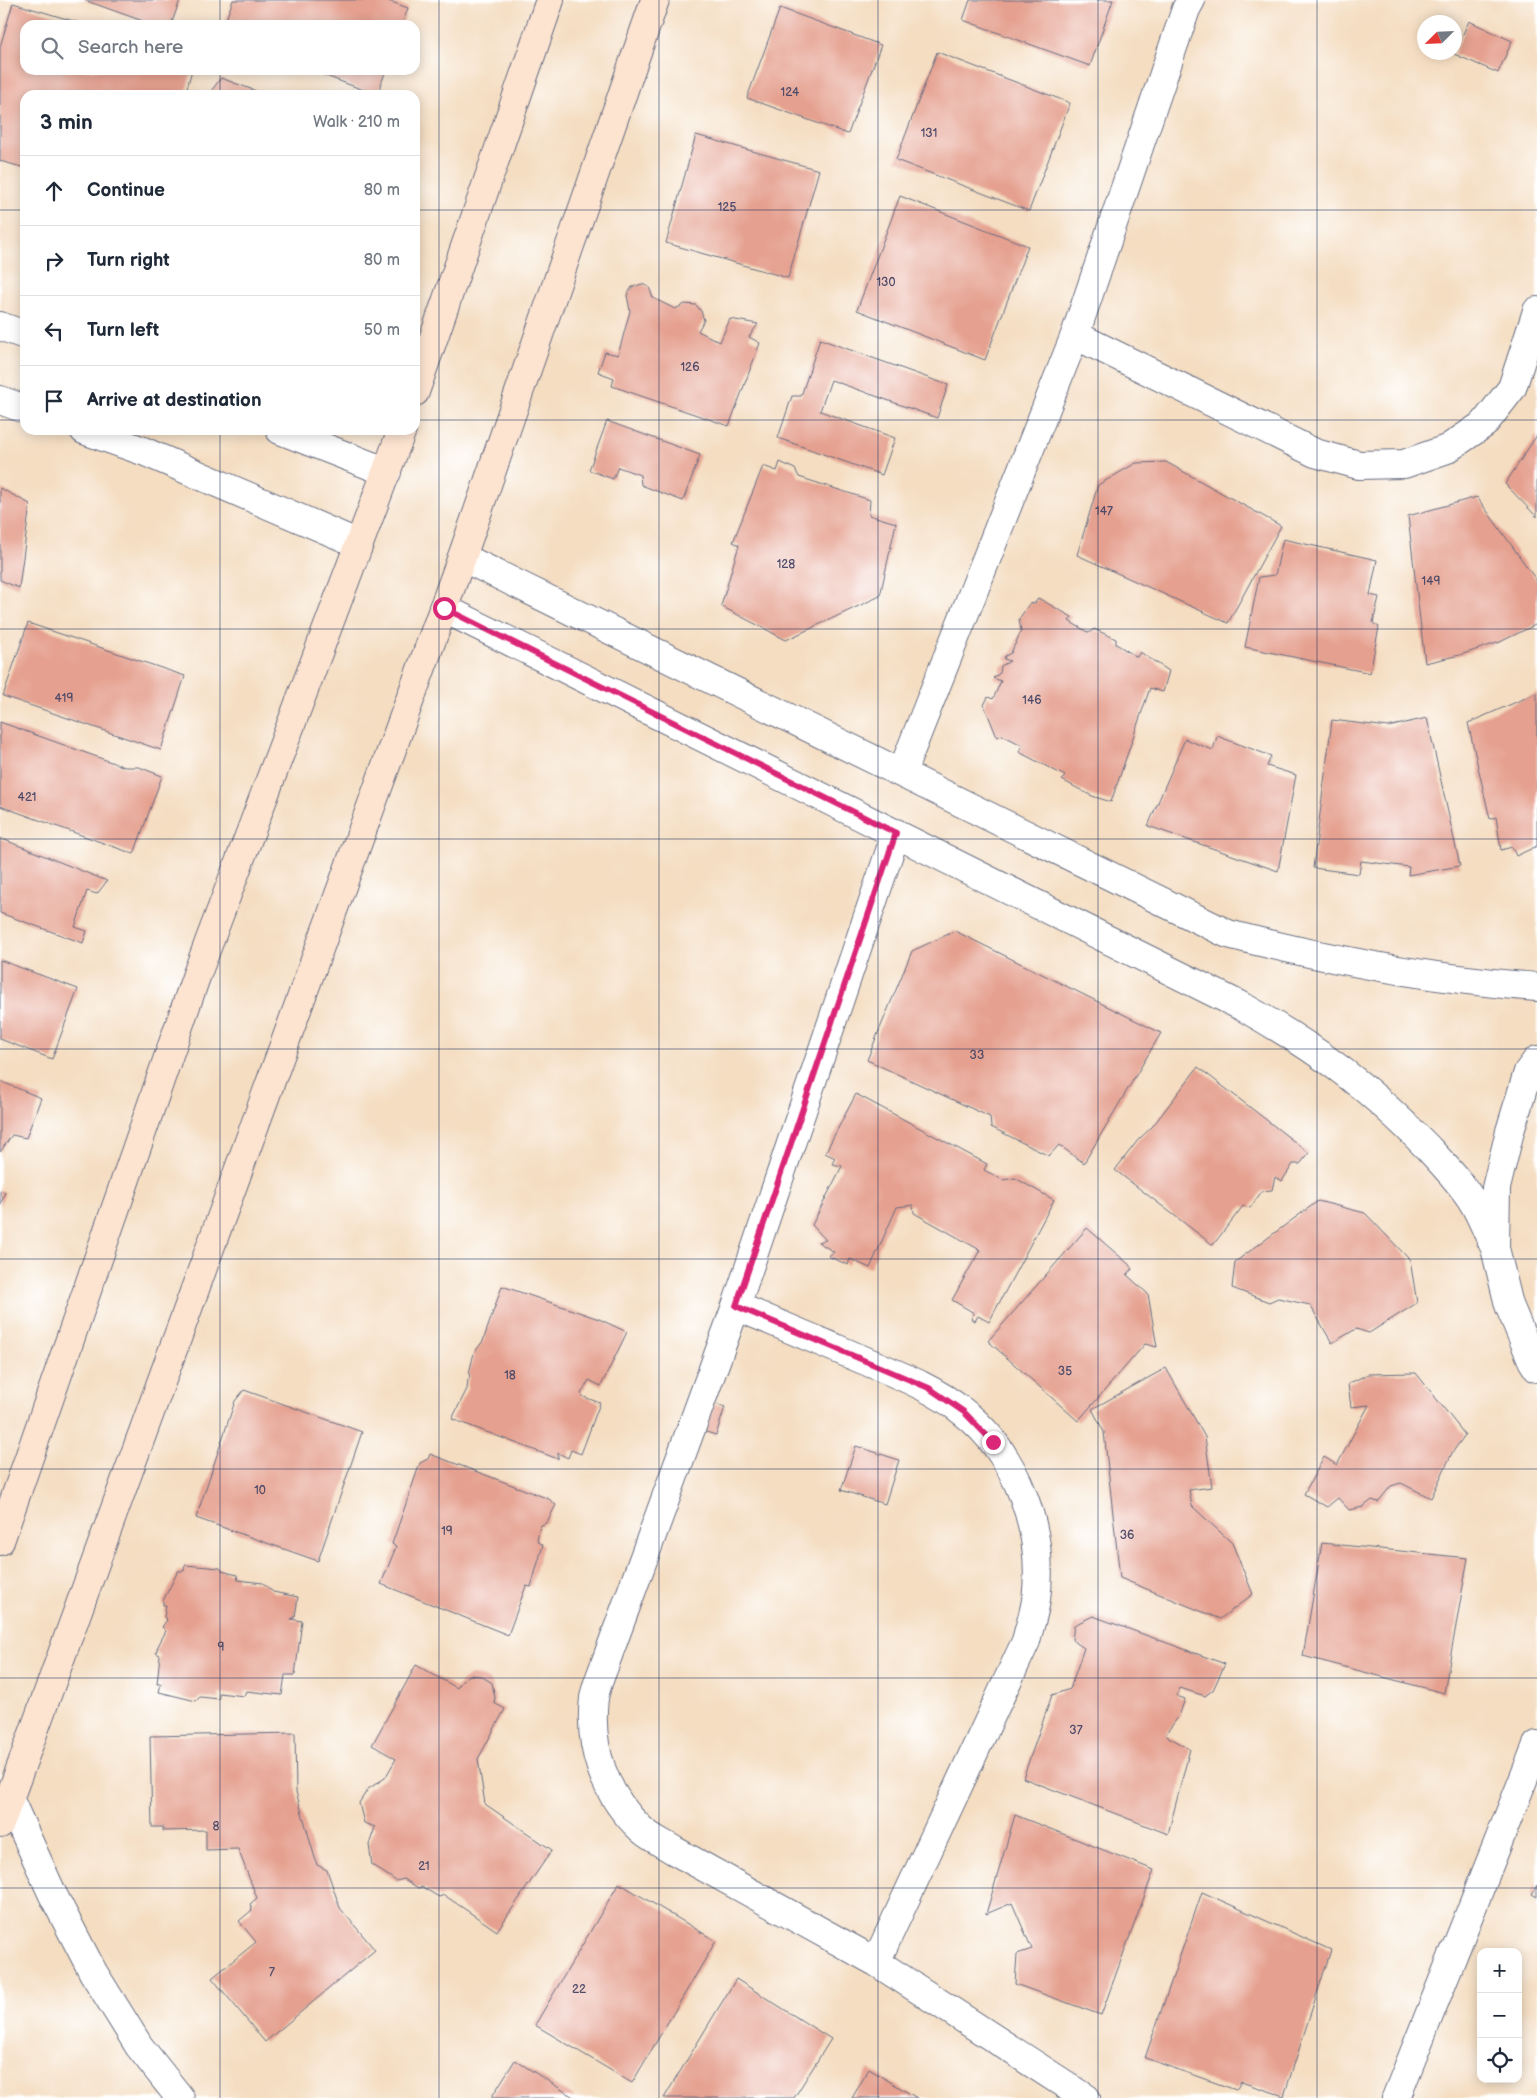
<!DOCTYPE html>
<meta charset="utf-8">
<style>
body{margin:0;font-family:"Balsamiq Sans",sans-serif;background:#f6f6f7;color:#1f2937}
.controls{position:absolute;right:15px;bottom:15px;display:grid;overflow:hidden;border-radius:10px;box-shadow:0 2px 12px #0003}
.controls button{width:45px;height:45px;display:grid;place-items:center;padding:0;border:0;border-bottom:1px solid #e0e1e3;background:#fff;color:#1f2937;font:25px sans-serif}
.compass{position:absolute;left:1417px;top:15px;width:45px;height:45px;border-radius:50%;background:#fff;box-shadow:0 2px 12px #0003;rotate:246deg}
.stop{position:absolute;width:15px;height:15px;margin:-11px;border:4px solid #db2777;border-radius:50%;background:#fff}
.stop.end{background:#db2777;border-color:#fff;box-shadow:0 1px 5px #0008}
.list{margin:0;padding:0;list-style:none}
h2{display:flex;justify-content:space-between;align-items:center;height:65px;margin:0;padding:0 20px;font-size:21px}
h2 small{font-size:16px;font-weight:400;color:#747a83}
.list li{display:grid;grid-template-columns:32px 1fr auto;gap:15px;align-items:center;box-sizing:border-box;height:70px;padding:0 20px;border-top:1px solid #e0e1e3}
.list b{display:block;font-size:19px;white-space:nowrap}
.list em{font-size:16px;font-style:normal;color:#747a83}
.icon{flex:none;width:28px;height:28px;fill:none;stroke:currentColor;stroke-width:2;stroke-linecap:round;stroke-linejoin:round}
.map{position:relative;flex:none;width:1537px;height:2098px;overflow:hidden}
.search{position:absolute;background:#fff;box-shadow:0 2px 12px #0003;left:20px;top:20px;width:400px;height:55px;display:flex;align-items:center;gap:12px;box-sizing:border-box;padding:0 18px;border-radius:15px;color:#747a83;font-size:19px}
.panel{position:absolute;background:#fff;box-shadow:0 2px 12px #0003;left:20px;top:90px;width:400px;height:345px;border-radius:15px}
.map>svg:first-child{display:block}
</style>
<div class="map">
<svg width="1537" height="2098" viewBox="0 0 1537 2098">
<rect width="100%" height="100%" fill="#fff"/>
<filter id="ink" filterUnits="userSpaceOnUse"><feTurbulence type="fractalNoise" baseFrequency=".02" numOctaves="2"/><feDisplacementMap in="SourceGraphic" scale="10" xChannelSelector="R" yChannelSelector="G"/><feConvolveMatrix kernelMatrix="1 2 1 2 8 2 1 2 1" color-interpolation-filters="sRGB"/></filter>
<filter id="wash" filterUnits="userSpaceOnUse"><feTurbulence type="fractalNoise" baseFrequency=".0096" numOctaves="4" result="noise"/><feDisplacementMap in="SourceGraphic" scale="20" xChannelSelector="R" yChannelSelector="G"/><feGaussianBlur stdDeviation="1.12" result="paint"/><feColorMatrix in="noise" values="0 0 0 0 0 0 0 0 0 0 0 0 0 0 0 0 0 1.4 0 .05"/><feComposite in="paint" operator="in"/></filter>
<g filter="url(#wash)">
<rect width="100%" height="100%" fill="#f4ddc1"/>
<g id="blocks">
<path fill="#e5a08f" d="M84 0H180L171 25H154Z
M233 0H386L408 8 402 25H224Z
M970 0H1113L1090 66 963 20Z
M13 3 87 25H25V70H192L185 95H25V168L0 161V47Z
M780 8 881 45 848 134 747 98Z
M1469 21 1512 41 1498 73 1454 54Z
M937 52 1070 103 1029 211 896 160Z
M310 70H386L377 95Z
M221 78 267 95H208Z
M696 135 819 170 788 278 666 243Z
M900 196 1028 246 985 360 857 310Z
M642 284 649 287 653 298 675 309 685 304 696 305 701 311 704 320 698 331 720 342 730 319 758 324 749 337 760 343 729 426 612 386 614 378 598 372 605 352 618 355 630 311 627 295 632 287Z
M820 339 948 385 937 418 831 380 820 411 895 438 882 475 778 438 792 396H801Z
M607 421 700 455 683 501 641 485 640 475 618 467 613 479 589 470Z
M1537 435V517L1505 484Z
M780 462 795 469 799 477 870 500 869 515 896 523 880 596 786 640 721 606 739 545 733 542 763 466 777 471Z
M1166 462 1281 526 1228 623 1077 555 1098 485 1136 463Z
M0 488 30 504 19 588 0 580Z
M1477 497 1537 581V624L1500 642 1460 655 1425 663 1408 516Z
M1283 539 1377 560 1370 595 1379 597 1373 623 1379 627 1370 673 1245 647 1259 577 1275 575Z
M1038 598 1072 617 1069 621 1089 633 1094 629 1116 639V644L1137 657 1140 652 1169 671 1163 692 1150 688 1111 802 1092 796 1062 780 1065 776 1019 752 1022 745 1002 735 997 737 984 705 988 697 993 699 1001 681 993 678 1000 673 1001 666 1010 661 1004 659 1005 656 1011 653 1021 631 1019 619 1029 604 1035 603Z
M28 623 185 676 161 750 3 696Z
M1537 693V846L1516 856 1512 847 1501 850 1496 817 1490 819 1468 723Z
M1427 718 1460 866 1408 875 1409 867 1361 861 1359 874 1313 868 1332 720 1388 727Z
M0 722 125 767H139L162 776 134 854 0 806Z
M1217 736 1271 756 1267 766 1296 775 1278 871 1148 826 1185 739 1213 750Z
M0 838 107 881 97 894 87 891 75 927 87 931 83 943 0 913Z
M955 931 1161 1033 1084 1163 1059 1145 1049 1156 991 1127 990 1117 867 1060 912 951Z
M0 960 78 989 52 1059 0 1039Z
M1198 1067 1309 1153 1300 1164H1293L1282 1181 1275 1177 1272 1190 1262 1191 1250 1208 1243 1206 1213 1245 1115 1170 1138 1140 1152 1127Z
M0 1081 41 1098 26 1138 12 1135 0 1152Z
M856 1094 987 1164 984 1170 1003 1180 1015 1178 1054 1200 989 1322 978 1316 975 1321 971 1319 974 1313 952 1300 980 1250 914 1213 913 1205 897 1207 870 1268 850 1259 848 1265 828 1256 834 1252 818 1242 826 1240 812 1225 842 1166 832 1164 835 1158 825 1153Z
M0 1190 5 1192 0 1206Z
M1318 1201 1365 1213 1410 1260 1417 1303 1369 1333 1356 1329 1332 1343 1310 1305 1278 1298 1269 1302 1232 1288 1235 1262Z
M1087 1228 1133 1268 1127 1275 1148 1294 1157 1347 1145 1344 1078 1421 988 1341Z
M502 1286 599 1319 627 1332 601 1386 589 1380 581 1394 584 1397 600 1403 581 1454 571 1450 568 1458 558 1453V1459L452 1419 467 1389 468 1379 470 1378 469 1373 474 1353 483 1341Z
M1166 1368 1205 1437 1212 1487 1189 1490 1192 1506 1232 1543 1253 1594 1220 1619 1120 1578 1104 1432 1092 1409Z
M1416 1373 1465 1435 1452 1453 1431 1498 1401 1483 1391 1486 1378 1502 1372 1500 1363 1507 1349 1510 1338 1498 1327 1507 1304 1494 1324 1457 1337 1465 1369 1405 1351 1407 1348 1384 1368 1374Z
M244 1390 362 1432 318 1561 196 1518 235 1401Z
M708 1402 725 1407 716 1435 699 1430Z
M856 1446 899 1460 885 1504 841 1490Z
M430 1454 549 1499 556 1505 547 1522 540 1526 537 1541 543 1545 531 1587 526 1586 508 1635 381 1584 396 1547 392 1544 420 1463 428 1459Z
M1322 1543 1468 1558 1444 1693 1303 1656Z
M185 1565 220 1568 222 1571 237 1575 238 1580 263 1583 273 1592 298 1597 295 1617 291 1619 302 1621 295 1675H285L282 1695 246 1691 244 1696 219 1693V1699L200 1697 196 1701 159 1692 161 1684H157L160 1655 156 1653 158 1646 166 1631 162 1627 167 1620 164 1617 166 1605H163V1601L178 1571H184Z
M1093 1616 1225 1664 1213 1690 1205 1696 1180 1688 1177 1696 1185 1699 1179 1716 1165 1735 1190 1749 1168 1834 1023 1778 1052 1695 1070 1689 1084 1648 1072 1640 1074 1625Z
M416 1665 457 1688 462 1681 470 1675 481 1676 492 1683 495 1698 494 1703 505 1709 478 1759 485 1804 552 1850 497 1931 444 1895 439 1897 422 1887 418 1888 404 1879 396 1881 372 1865 369 1845 375 1827 364 1823 359 1803 368 1789 385 1778 396 1759 372 1745Z
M295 1733 296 1792 317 1865 327 1870 340 1908 375 1950 265 2042 212 1978 256 1942 239 1921 252 1910 250 1904 257 1898 238 1849 206 1850V1830L163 1831V1827H152L150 1736Z
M1015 1815 1154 1870 1101 2015 1015 1984 1017 1954 1032 1949 1012 1903 986 1914Z
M619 1883 716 1941 632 2083 535 2025Z
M1537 1885V1897L1532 1894Z
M1202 1892 1331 1950 1284 2096 1241 2082 1236 2090 1145 2058Z
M736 1979 831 2039 794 2098H664Z
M515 2060 575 2098H491Z
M869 2069 917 2098H852Z"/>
</g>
</g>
<g filter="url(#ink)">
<use href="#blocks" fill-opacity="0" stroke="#676c81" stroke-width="1"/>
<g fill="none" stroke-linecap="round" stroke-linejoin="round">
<defs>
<path id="street" d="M0 326 25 335
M1075 335 1315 453 1359 465 1404 464 1447 449 1484 424 1512 388 1537 311
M0 400 25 409
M84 430 143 451 359 544
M280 430 387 472
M462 557 1228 934C1330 960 1432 979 1537 987
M443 608 1245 1008C1317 1049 1371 1088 1428 1148 1443 1164 1463 1185 1474 1204 1482 1218 1488 1234 1495 1248
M902 772 1075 335 1186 9 1191 0
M896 833 736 1306 606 1661C602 1673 596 1685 594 1698 588 1748 605 1796 642 1830 651 1838 664 1844 675 1851L876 1962 1086 2098
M1537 1060 1528 1072 1510 1131 1496 1188 1495 1248 1509 1305 1532 1360 1537 1368
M736 1306C777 1323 819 1341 861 1359 896 1374 932 1387 962 1411 1018 1454 1045 1532 1036 1600 1034 1614 1029 1628 1026 1641L876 1962
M9 1798 52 1893 93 1972 139 2046 180 2098
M1396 2098 1537 1745"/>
<path id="secondary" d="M415 392 550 0
M0 1541 197 974 402 430
M0 1824 462 557 655 0"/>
</defs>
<use href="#street" stroke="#676c81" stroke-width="30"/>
<use href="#secondary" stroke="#676c81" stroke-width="30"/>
<use href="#street" stroke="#fff" stroke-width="28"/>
<use href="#secondary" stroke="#fde4d1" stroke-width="28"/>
</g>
</g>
<g fill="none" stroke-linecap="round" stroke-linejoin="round" filter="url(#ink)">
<path stroke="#db2777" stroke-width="6" d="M444 608 896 833 736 1306 929 1388 964 1412 993 1442"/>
</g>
<path fill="none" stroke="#1b2f5e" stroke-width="1" stroke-opacity="0.55" d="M220 0V25M439 0V2098M659 0V2098M878 0V2098M1098 0V2098M1317 0V2098M220 70V95M0 210H25M415 210H1537M0 420H25M415 420H1537M220 430V2098M0 629H1537M0 839H1537M0 1049H1537M0 1259H1537M0 1469H1537M0 1678H1537M0 1888H1537"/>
<g text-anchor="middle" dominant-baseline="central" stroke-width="4.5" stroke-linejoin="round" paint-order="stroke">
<g font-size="12" fill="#4e4b6a">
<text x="790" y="92">124</text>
<text x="929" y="133">131</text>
<text x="727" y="207">125</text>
<text x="886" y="282">130</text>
<text x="690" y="367">126</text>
<text x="1104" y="511">147</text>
<text x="786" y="564">128</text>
<text x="1431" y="581">149</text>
<text x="64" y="698">419</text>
<text x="1032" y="700">146</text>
<text x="27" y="797">421</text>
<text x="977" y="1055">33</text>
<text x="1065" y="1371">35</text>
<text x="510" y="1375">18</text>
<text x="260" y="1490">10</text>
<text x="447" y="1531">19</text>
<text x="1127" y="1535">36</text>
<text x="221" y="1647">9</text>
<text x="1076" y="1730">37</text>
<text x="216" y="1826">8</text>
<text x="424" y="1866">21</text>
<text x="272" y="1972">7</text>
<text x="579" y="1989">22</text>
</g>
</g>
</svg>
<div class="controls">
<button>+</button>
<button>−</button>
<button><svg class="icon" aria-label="locate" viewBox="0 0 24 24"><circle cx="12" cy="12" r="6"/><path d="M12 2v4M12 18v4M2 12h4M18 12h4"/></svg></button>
</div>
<svg class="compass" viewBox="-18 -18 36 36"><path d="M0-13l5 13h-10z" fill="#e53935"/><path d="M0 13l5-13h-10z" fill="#747a83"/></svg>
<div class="stop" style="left:444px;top:608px"></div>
<div class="stop end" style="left:993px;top:1442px"></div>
<div class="search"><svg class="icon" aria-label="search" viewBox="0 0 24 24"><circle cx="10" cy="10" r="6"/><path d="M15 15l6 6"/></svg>Search here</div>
<section class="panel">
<h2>3 min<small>Walk · 210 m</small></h2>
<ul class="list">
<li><svg class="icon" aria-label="ahead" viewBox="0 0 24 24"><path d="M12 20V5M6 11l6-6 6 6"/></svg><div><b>Continue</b></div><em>80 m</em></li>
<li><svg class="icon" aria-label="right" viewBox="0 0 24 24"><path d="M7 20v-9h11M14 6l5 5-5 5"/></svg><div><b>Turn right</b></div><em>80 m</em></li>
<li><svg class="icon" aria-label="left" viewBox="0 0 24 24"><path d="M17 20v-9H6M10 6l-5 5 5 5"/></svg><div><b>Turn left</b></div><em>50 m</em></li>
<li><svg class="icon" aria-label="arrive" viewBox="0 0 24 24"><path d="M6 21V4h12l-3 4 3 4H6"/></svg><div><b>Arrive at destination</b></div></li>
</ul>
</section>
</div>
